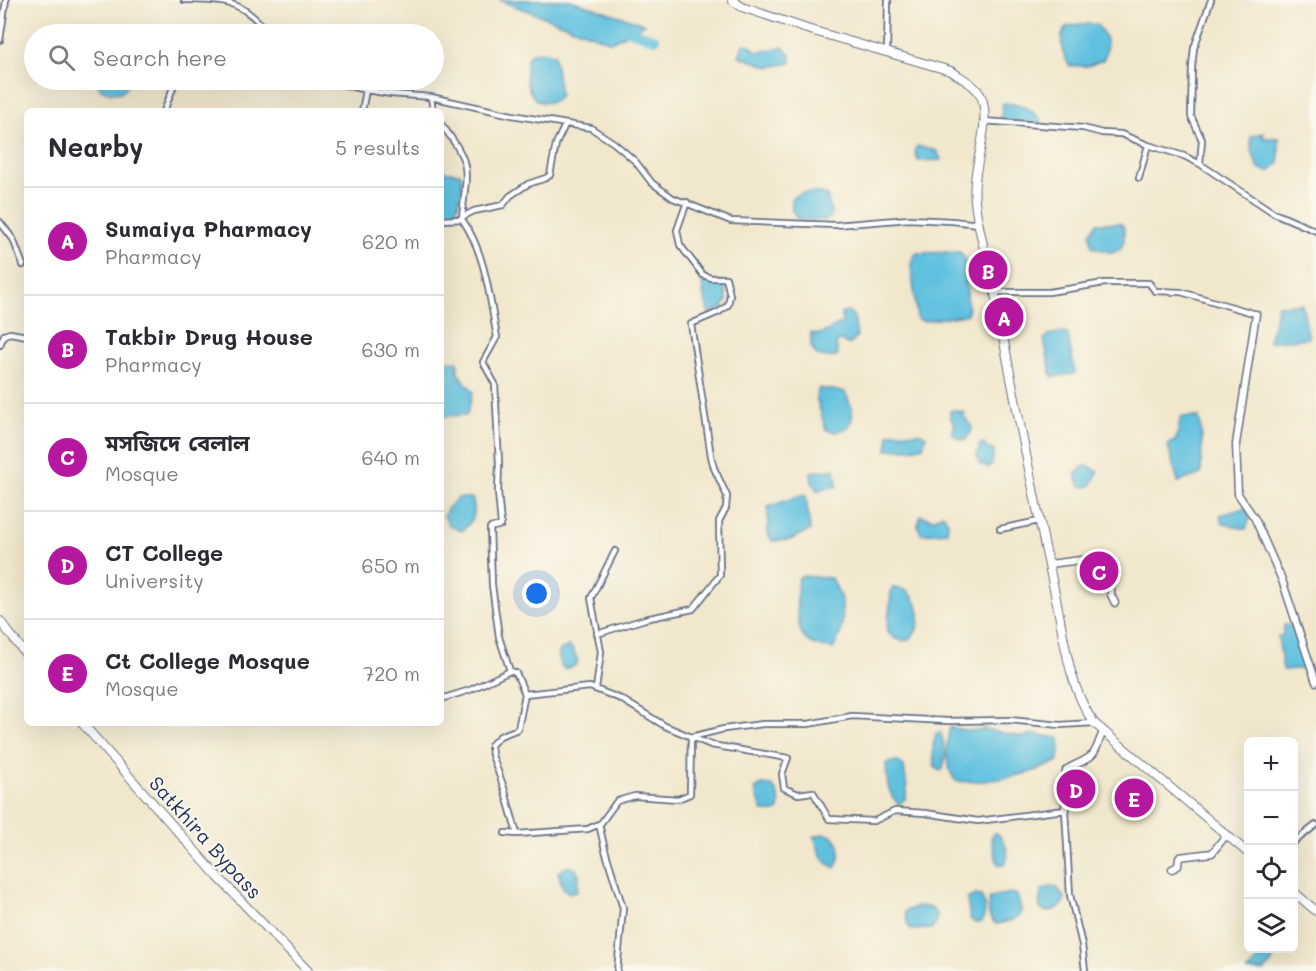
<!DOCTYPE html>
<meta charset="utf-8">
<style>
body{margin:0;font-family:Mali,"Noto Sans Bengali",sans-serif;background:#f2f2f3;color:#2b2b33}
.controls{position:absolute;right:18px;bottom:18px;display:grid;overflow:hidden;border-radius:9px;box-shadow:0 6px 24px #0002}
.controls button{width:54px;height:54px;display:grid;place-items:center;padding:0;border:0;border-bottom:2px solid #e1e1e2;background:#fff;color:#2b2b33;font:30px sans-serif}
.you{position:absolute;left:537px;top:594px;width:21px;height:21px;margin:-15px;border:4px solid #fff;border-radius:50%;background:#1a73e8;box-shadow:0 0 0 9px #1a73e833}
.badge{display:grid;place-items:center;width:39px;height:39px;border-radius:50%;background:#b5179e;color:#fff;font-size:20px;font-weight:700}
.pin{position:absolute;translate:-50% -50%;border:3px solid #fff;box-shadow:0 2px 6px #0006}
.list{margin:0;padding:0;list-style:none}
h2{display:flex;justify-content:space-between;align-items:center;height:78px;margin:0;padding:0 24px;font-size:26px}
h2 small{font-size:20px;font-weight:400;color:#7c7c81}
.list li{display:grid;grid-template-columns:39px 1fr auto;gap:18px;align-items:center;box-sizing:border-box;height:108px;padding:0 24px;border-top:2px solid #e1e1e2}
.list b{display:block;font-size:22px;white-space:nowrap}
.list p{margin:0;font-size:20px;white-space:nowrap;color:#7c7c81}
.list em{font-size:20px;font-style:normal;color:#7c7c81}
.icon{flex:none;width:33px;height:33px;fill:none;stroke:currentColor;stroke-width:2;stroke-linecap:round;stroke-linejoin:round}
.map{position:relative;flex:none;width:1316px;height:971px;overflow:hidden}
.search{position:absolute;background:#fff;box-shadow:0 6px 24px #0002;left:24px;top:24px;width:420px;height:66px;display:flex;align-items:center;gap:15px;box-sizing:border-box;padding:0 21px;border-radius:33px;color:#7c7c81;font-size:22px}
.panel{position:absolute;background:#fff;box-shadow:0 6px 24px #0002;left:24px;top:108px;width:420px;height:618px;border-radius:9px}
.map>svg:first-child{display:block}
</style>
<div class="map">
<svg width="1316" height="971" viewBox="0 0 1316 971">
<rect width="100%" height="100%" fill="#fbf7ec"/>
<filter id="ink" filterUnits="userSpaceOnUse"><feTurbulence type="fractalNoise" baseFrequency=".0167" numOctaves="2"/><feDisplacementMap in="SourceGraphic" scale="12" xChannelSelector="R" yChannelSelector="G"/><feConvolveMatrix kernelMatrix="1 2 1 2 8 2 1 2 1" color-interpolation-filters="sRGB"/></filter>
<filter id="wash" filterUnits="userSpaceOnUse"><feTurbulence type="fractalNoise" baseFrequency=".008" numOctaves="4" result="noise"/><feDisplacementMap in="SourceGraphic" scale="24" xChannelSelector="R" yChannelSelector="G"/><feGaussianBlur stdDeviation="1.35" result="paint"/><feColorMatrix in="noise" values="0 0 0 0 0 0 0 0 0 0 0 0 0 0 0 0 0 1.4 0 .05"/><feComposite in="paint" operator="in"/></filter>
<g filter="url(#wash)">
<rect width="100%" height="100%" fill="#f1e7cc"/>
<path fill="#61c1df" stroke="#3e789e" stroke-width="1.5" d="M499 0H570L645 24 611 42Z
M1080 24H1096C1107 35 1110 46 1103 60L1088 66H1070C1062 55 1058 39 1066 27Z
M743 44 750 45 757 52 784 47 786 51 790 53 791 63 769 67 739 56Z
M541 51 554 54 560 95 555 101C551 102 545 103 541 102 525 97 522 65 530 54Z
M96 80H133L123 92 112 93 100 89Z
M1003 103C1019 103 1032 109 1042 121L1041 124 1000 122Z
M1264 133 1263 138H1279V163L1269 172 1258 168 1251 148V136Z
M917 146 937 151 941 160 918 161 915 151Z
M441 171 460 173C465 184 459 204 454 215L441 218Z
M802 193H822L827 196 831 212 830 218 826 220H798L792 210V198Z
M1097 223H1120L1124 227V241L1121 249 1112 253 1092 247 1090 233Z
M960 252 965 259 968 312 965 315 923 321 917 319 911 265 913 257 917 253Z
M723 281 725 284 727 301 720 310 709 314 703 292 702 282Z
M1302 304 1309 338 1269 342 1278 305Z
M850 312 854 317 857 336 851 344H847L840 340 836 344 838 356C818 361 809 354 811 333 820 337 834 328 842 322L841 313Z
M1062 332 1068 335 1075 372 1073 374 1052 377 1044 340 1048 335Z
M458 361V373L473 392 467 415 444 416 441 415V362Z
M819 388 845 392C852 407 856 414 848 428L836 432 826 430 816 397Z
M954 410 965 413 963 416 971 425 972 430 965 441 961 438 959 439 952 433 955 425 950 417V411Z
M1181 417H1199L1202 440 1201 474 1178 482 1168 445 1176 440Z
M895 432 921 433 926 436 923 446C913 451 900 447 887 450L889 434Z
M984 443 987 449 994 450 992 464 988 468 985 465H980L977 455 980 444Z
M1084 466 1091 467 1098 472 1090 487 1080 486 1075 474Z
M835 469 837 486 817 491 812 482 811 472Z
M798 496H806L810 530 790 540 772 541 768 534V507Z
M458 498H472C477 513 474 520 462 531L449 526 444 516 448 507Z
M1246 508 1250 518 1246 529 1222 523 1220 515Z
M943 514 948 522 947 532 921 534 918 526 920 515 933 519Z
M800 576 831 578C845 599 847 627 833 649 822 647 810 646 803 636 797 626 794 586 800 576Z
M892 588C896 588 901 588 905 590 921 599 925 628 909 639 906 641 900 641 896 639 882 633 889 617 890 606 891 599 890 594 892 588Z
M1284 625 1297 627 1307 668 1283 670 1278 637 1283 635Z
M569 646 573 650 578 661 575 666 564 669C558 662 557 658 560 650Z
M950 727 968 731 985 729 1022 737 1033 734 1059 738 1060 753 1058 761C1032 775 986 784 956 781 944 767 946 744 950 727Z
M940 732C945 742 946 758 943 769L940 771 935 767 934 764 933 746 936 733Z
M897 761 904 766 907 788 906 798 899 804C886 794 887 777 886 763Z
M762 785 772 786C779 793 781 800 779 810 773 814 768 813 762 810L755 789Z
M995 832C1005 839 1012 855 1004 865L998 864 991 838Z
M823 834C842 835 843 854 835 868 819 859 821 854 814 837Z
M568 866 576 869 579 875 577 891C562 897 562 883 558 872Z
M1051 887H1056L1065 898C1063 907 1055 910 1047 912L1041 910 1039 903 1042 890Z
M1012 893 1017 895 1022 913C1014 921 1007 922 996 924 987 918 987 907 990 897Z
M975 895 981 896C985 904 986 914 982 922L975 923 970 919 967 899Z
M920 906 931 908 937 914 936 922 931 929 912 930 908 926 905 911Z
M1264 952H1268L1272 956 1273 961 1265 971H1248Z"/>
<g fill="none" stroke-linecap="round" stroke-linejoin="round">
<path stroke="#61c1df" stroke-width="10" d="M619 27 655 39"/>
</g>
</g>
<g filter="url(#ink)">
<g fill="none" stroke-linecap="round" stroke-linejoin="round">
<defs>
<path id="minor" d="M184 0C231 1 240 0 270 34
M0 40 6 0
M887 53 888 0
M323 80 366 90 391 94 431 97 512 115 591 128 614 143 635 161 652 183 673 198 731 221 836 225 909 219 952 221 979 224
M431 97 433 111
M164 111 176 80
M362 111 366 90
M983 121 1083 128 1102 133 1121 134 1148 145
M441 124C474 166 466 169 462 219L441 220
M1200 164 1274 213 1316 231
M1139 178 1148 145 1184 156 1200 164 1202 140 1191 116 1192 67 1194 48 1211 0
M462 217 474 211 503 205 510 196 528 184 546 178 550 175 556 144 565 125
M0 222 13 239 23 265
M995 292H1049L1105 283H1149L1155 291 1181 292 1256 314
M0 345 4 335 10 333 27 336
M1000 529 1039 521
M597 634 645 619 693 609 720 575 719 521 726 508 727 496 714 468 711 456 691 324 719 312 728 305 730 295 726 278H711L703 275 680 245 677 230 687 202
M510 671 516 673 525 694 590 687 621 699 665 726 711 745 788 758 782 774 784 788 798 794 813 792 829 819 874 821 895 811 925 813 978 821 1065 810 1070 895 1082 945 1085 971
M596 689 601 652 591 598 615 551
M525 694 518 729 500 736 491 745 492 755 504 788 517 834 588 829 601 823 617 801 635 796 678 799 690 794 691 737 724 729 763 724H808L852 716 947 721 1009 720 1060 725 1094 723
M441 699 470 690 510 671 499 637 492 585 490 528 501 525 498 492 499 464 495 384 483 362 497 337C489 296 486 254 462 219
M599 824 605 850 623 908 617 971
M505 833 517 834
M1294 842 1316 825"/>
<path id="tertiary" d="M1256 314 1236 444 1238 494 1255 519 1282 580 1316 682
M1049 564 1089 559 1112 562 1116 568 1111 583V595L1115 603
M1065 810 1066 770C1074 764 1086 762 1093 754 1098 748 1099 738 1104 731
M1172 869 1178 866 1179 857 1212 853 1227 834"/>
<path id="trunk" d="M732 0 742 7 807 29 951 71C963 79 980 87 983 102 990 132 971 169 975 201 978 234 990 266 996 299 1014 396 1033 492 1054 589 1064 633 1067 685 1094 723L1248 853
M0 621 27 656
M82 723 218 877 308 971
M1294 892 1316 911"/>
</defs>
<use href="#minor" stroke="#666f84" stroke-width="8"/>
<use href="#tertiary" stroke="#666f84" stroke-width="9"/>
<use href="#trunk" stroke="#666f84" stroke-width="10"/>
<use href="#minor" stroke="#fff" stroke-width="4.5"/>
<use href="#tertiary" stroke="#fff" stroke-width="6"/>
<use href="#trunk" stroke="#fff" stroke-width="8"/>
</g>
</g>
<g text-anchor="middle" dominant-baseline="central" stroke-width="4.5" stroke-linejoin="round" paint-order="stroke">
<g font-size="20" fill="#1b2f5e" stroke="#fbf7ec">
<text transform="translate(206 837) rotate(48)">Satkhira Bypass</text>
</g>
</g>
</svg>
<div class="controls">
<button>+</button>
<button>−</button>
<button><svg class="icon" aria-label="locate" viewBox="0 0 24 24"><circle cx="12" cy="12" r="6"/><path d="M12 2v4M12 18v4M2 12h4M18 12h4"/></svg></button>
<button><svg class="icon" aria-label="layers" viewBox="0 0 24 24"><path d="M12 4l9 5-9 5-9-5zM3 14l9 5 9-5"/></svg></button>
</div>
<div class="you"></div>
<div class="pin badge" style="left:1004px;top:317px">A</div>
<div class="pin badge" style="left:988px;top:270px">B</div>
<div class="pin badge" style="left:1099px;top:571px">C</div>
<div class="pin badge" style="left:1076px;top:789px">D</div>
<div class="pin badge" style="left:1134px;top:798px">E</div>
<div class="search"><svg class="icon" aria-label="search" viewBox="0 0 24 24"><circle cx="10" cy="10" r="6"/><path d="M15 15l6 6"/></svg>Search here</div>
<section class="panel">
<h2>Nearby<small>5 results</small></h2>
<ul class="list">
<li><span class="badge">A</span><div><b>Sumaiya Pharmacy</b><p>Pharmacy</p></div><em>620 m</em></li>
<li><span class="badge">B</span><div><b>Takbir Drug House</b><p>Pharmacy</p></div><em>630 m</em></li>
<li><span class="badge">C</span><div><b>মসজিদে বেলাল</b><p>Mosque</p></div><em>640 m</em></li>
<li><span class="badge">D</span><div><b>CT College</b><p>University</p></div><em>650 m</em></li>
<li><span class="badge">E</span><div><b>Ct College Mosque</b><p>Mosque</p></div><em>720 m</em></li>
</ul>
</section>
</div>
